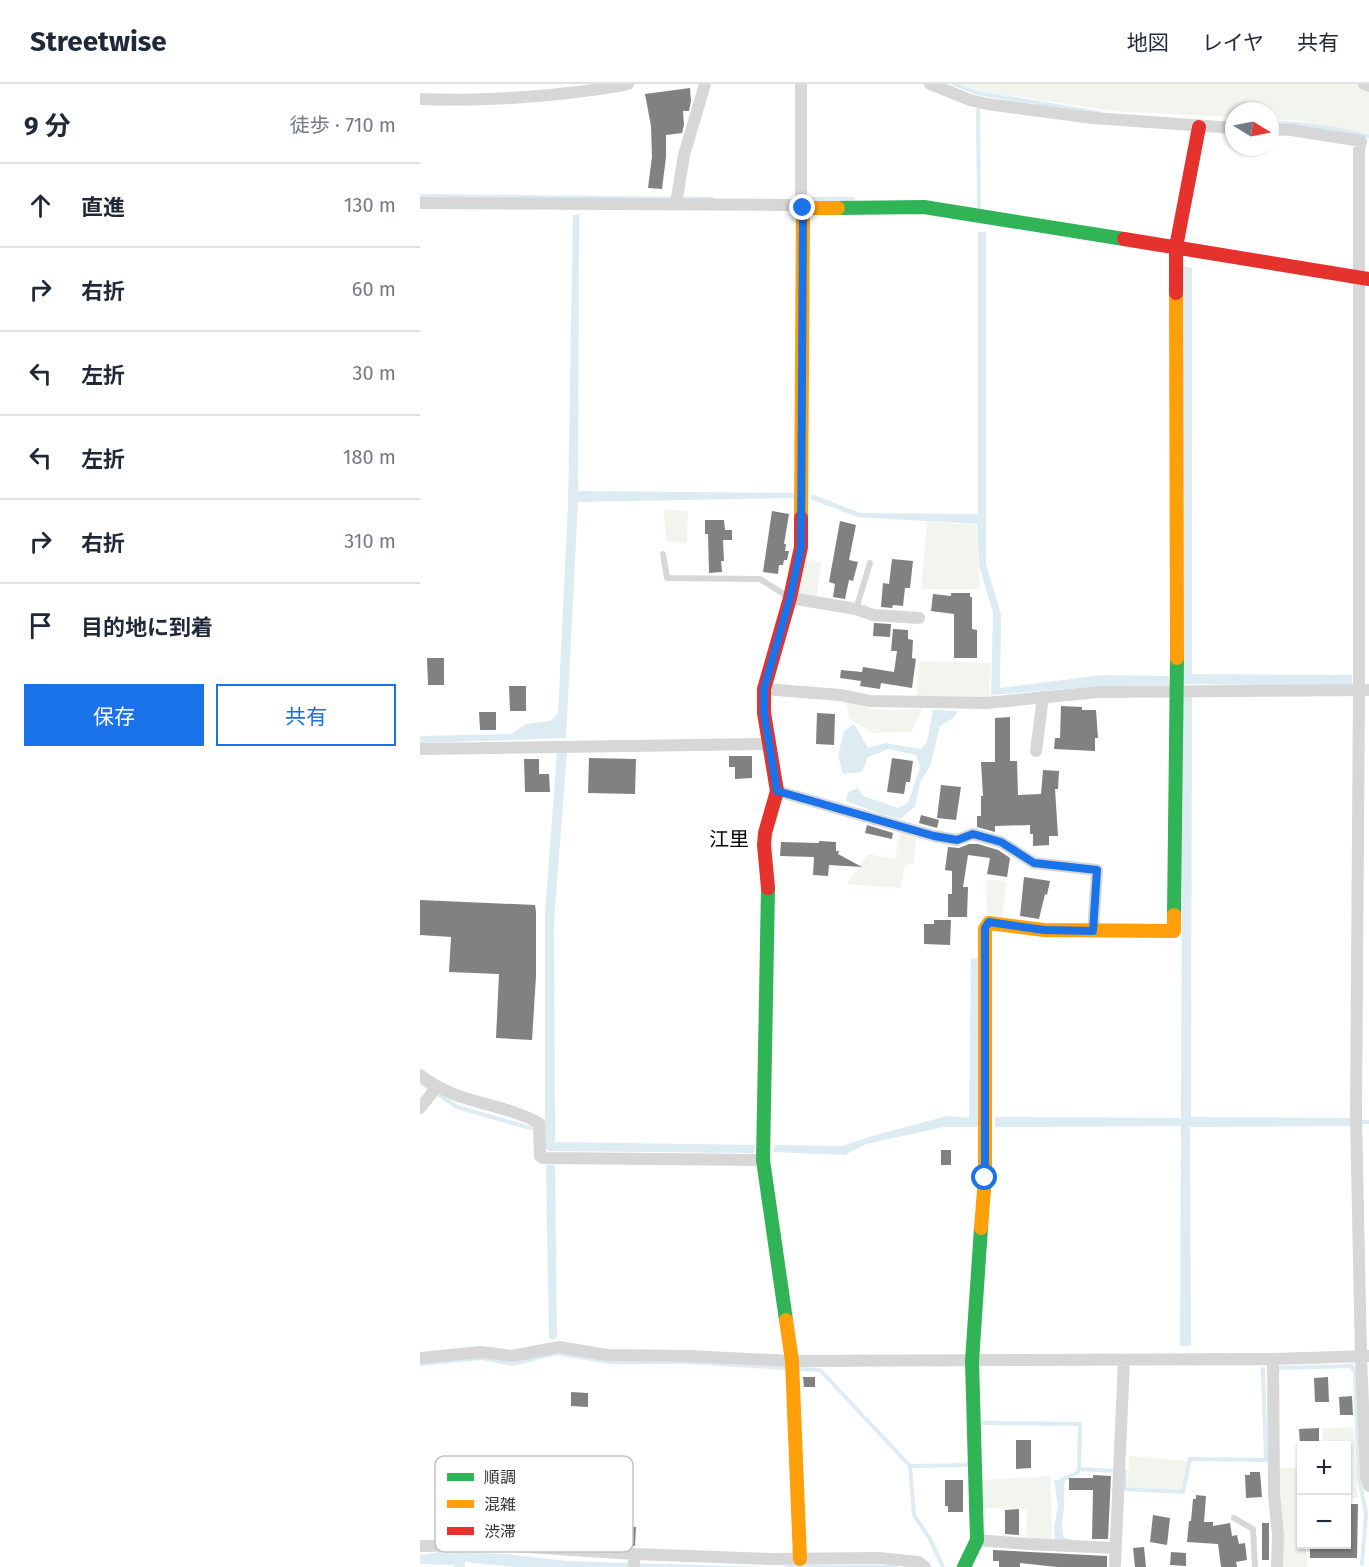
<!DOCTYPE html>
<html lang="ja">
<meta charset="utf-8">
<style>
body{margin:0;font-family:"Fira Sans","Noto Sans JP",sans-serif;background:#f2f2f3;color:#1f2937}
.controls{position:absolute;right:18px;bottom:18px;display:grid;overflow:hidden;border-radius:0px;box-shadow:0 2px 4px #0004}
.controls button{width:54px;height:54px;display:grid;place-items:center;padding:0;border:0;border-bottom:2px solid #e0e1e3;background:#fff;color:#1f2937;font:30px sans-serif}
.compass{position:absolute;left:805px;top:18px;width:54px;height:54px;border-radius:50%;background:#fff;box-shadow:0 2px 4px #0004;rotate:100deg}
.stop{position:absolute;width:18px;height:18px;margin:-14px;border:4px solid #1a73e8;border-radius:50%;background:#fff}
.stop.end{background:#1a73e8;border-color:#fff;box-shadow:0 2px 6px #0008}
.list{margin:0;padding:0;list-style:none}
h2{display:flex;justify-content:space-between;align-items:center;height:78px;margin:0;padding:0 24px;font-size:26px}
h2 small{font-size:20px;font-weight:400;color:#747a83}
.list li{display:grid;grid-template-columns:39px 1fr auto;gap:18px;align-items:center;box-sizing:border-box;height:84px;padding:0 24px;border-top:2px solid #e0e1e3}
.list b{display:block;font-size:22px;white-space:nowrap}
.list em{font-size:20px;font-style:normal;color:#747a83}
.actions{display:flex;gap:12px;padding:18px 24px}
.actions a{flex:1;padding:14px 0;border:2px solid #1a73e8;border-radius:0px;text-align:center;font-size:21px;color:#1a73e8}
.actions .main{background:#1a73e8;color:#fff}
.icon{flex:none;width:33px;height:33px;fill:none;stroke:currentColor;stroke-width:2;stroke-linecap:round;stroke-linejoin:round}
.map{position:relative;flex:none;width:949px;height:1483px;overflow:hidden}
header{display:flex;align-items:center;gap:36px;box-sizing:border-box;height:84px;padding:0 30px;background:#fff;border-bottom:2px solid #e0e1e3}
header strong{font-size:28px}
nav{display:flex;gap:33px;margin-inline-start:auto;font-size:21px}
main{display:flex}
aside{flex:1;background:#fff}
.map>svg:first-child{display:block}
</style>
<header>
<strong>Streetwise</strong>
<nav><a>地図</a><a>レイヤ</a><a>共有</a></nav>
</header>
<main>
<aside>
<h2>9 分<small>徒歩 · 710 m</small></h2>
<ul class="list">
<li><svg class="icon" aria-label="ahead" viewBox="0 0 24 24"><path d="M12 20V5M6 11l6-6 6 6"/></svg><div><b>直進</b></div><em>130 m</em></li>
<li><svg class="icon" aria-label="right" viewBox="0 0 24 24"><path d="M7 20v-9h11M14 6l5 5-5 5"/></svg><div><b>右折</b></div><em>60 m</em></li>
<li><svg class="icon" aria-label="left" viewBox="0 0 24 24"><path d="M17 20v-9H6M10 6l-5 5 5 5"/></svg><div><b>左折</b></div><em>30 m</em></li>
<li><svg class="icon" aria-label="left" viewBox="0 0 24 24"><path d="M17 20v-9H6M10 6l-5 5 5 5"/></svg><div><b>左折</b></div><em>180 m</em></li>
<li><svg class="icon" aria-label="right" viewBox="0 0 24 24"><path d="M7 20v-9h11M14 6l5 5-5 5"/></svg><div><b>右折</b></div><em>310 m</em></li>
<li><svg class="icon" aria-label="arrive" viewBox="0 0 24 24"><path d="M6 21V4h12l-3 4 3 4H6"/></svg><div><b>目的地に到着</b></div></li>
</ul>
<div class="actions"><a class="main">保存</a><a>共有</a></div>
</aside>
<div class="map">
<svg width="949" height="1483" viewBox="0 0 949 1483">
<rect width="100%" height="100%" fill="#fff"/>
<path fill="#f1f5ed" d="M541 0H949V49L880 37 850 35V27H814V33L692 27 560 7Z
M244 426 268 427 267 459 246 458Z
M507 438 556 441 560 505H501Z
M386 476 401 478 397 512 378 511Z
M500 577 570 579V613L496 612Z
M426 618 458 626 503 625 491 648 452 649 430 635Z
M480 748 496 754 494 779 485 781 480 804 427 800 448 770 475 775Z
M566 795 587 798 582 833 567 831Z
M934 1343 938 1414H927L926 1362 902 1361 903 1344Z
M709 1372 767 1377 762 1406 708 1403Z
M859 1384H881L882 1460 885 1461 888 1483H861Z
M631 1392 632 1458 606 1456 607 1425 560 1424 561 1396Z"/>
<path fill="#ddebf3" d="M159 130 158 407 374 409V414L158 418 146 654 0 659V652L91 650 106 640 130 637 138 630 148 420 153 131Z
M558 148H566V480L581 530 580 604 681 591 749 592 750 601 681 602 571 611 573 529 559 481 557 440 437 433 390 415 392 410 440 429 558 430Z
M763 182 772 184V590L932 591V602L762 600Z
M763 613H772L771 1033 930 1034 931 1042 770 1043 771 1262H760L761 1042 575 1043V1033L761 1034Z
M513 626 538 627 533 634 520 642 510 683 500 698 495 723 480 735 461 730 426 717 428 708 438 704 443 712 478 724 488 719 500 683 496 671 468 665 448 673 442 688 423 690 418 672 424 647 434 640 448 664 465 659 501 665 507 658Z
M137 668 147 669 134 837 135 1058 335 1061 334 1069 129 1067 125 1064V830Z
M551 874H560L558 1043H524L446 1060 425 1071 353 1068 355 1061 422 1062 452 1052 527 1032 549 1034Z
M126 1081H135L137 1254 133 1256 129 1254Z
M634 1396H645C643 1406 645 1415 644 1425 642 1439 641 1440 644 1454L650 1455 648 1458 635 1455 634 1444 638 1422Z
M19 1468 86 1470 147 1477 345 1483H96L45 1478V1483H34V1481L0 1480V1471Z"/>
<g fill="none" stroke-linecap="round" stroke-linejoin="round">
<path stroke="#ddebf3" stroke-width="4" d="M534 0 558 9 679 29
M558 26 559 125
M850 39C884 39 916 44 949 52
M0 112 292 115
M387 115H433
M0 998 37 1023 110 1044H118
M938 1038H949
M0 1280 61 1274 93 1280 136 1269 189 1278H269L364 1284
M859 1284 932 1282 935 1289 939 1395 946 1429 942 1480
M379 1285 400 1286 490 1382 494 1431 510 1455 523 1483
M561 1339 660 1340 659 1385 693 1387
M490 1382 548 1381V1379
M705 1387V1405L763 1408 770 1375 846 1376 843 1285
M639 1400 642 1396 657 1389 659 1385
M366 1483H476"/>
</g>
<path fill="#818181" d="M270 4 271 17 269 27H263L264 41 262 49 246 51V73L242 105 228 104 232 73 231 42 225 10Z
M352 427 369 430 364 460H366L365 467H369L367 476H364L363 481H359L358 490 343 488Z
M285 436H304L305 446H312V456H303L304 477H301L302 488 289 489 288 450H285Z
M420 437 436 441 429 476 438 478 433 497 429 496 425 515 413 513 415 500 409 498Z
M472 475 493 477 490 504H485L483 522 473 521 472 524 461 523 463 499 469 500Z
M531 509H550V513H552V545L557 546V574H534V530L511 527 513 510 531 512Z
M454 539 471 540 470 553 453 552Z
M473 545 488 546V555L493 556 492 574 496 575 492 604 461 599 460 605 440 602 441 597 420 594 421 586 442 588 443 583 474 588 477 567H471Z
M7 574H24V601H8Z
M89 602H106V627H90Z
M641 622 662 623V626H676L678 654H675V667L634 665 635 654H640Z
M59 628H76V646H60Z
M397 629 415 630 414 661 396 660Z
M590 633V677H597L598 711 621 710 623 686 639 687 638 705H635L638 752H629V761L613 762V750H610V741L575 742V748L557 743V732H561V712H563L561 678H575V634Z
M309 672H332V694L315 695V683H309Z
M169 674 216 675 215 710 168 709Z
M472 674 493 677 490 698H486L484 710 467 708Z
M104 675H119V690H129L130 708H105Z
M521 701 541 703 536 736 517 734Z
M501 731 519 736 517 744 499 739Z
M447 741 473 749 472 755 445 749Z
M399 757 416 758V767H419L418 770 442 783 409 781 408 792 393 791 394 773 360 772 361 758 399 759Z
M549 760H558L578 766 590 774 587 793 567 790 570 774 548 771 543 803H548L547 833H528V810H532V787L525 786 528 763 539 764Z
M604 793 630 797 627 811 625 810 619 835 600 832Z
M0 816 115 821 116 828V892L112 956 76 954 79 890 29 888 31 853 0 851Z
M514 836H531L530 861 504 860V840H514Z
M521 1066H531V1081H521Z
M383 1293H395V1303H384Z
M908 1293 909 1318H895L894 1294Z
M151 1308 168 1309V1323L151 1322Z
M932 1312 933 1331H920L919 1313Z
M899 1344V1362H880L879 1345Z
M596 1356H611V1384L596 1385Z
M830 1388H840L842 1413 826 1414 825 1391H830Z
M673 1391 691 1392 688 1455H672L673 1406H649V1394H673Z
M525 1396H543V1428H528V1422H525Z
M776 1411 786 1412 784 1438H793V1442L810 1439 812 1452 817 1451 819 1460 825 1459 827 1476 816 1478 817 1483H801L798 1460 767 1458 769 1437H771L773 1415H776Z
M927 1420H938L937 1474H890V1461H927Z
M599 1425V1451L585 1450V1426Z
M733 1431 750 1434 747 1461 730 1458Z
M842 1439H849V1476H842Z
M171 1441 216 1443 215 1462 171 1459Z
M724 1463 726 1483H715L713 1464Z
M573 1466 687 1472V1483H637L600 1479V1483H579V1477H573Z
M751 1468 766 1469V1482L750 1481Z"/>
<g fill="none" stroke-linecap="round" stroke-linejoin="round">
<path stroke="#d7d7d7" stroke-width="6" d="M243 470 247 494 340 495 370 514
M436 525 450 479
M814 1434 833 1445 835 1483"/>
<path stroke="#d7d7d7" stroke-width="12" d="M510 0 550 16 567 20 673 34 814 44
M944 0 949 2
M0 15C43 17 86 15 130 11 156 8 182 6 208 0
M850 45 871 46 941 57 939 66V606L936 1032 941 1273 946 1392 949 1402
M0 119 373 121 383 124 381 110V0
M256 120 264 71 285 0
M370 514 436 525 453 531 499 534
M344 605 420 611 450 617 566 619 679 608 949 606
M0 665 350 660
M616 667 623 613
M357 707 514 752 537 756 553 750 581 758 614 779 677 786 673 847
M0 991C38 1021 78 1017 119 1039L120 1072 123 1074 343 1076
M0 1024 16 1004
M0 1274 61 1268 92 1272 139 1263 187 1271 268 1272 372 1277 853 1275 948 1272
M853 1275 854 1411 858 1451 857 1483
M557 1456 608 1460 695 1464
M0 1462 75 1461 214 1470 348 1475 459 1474 498 1478 505 1483
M695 1480 704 1276
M214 1483V1470"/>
<path stroke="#30b455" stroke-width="14" d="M418 124 504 123 704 155
M348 804 343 1076 366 1236
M754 831 757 574
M544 1483 557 1456 552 1277 561 1144"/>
<path stroke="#ff9f0a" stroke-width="14" d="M756 209 757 574
M381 434 383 124H418
M561 1144 565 1094V845L569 839 624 846 754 847V831
M366 1236 372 1277 380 1475"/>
<path stroke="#e5322d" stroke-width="14" d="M704 155 949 195
M756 209V163L779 43
M348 804 344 761 345 749 357 707 344 629V605L370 514 381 463V434"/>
</g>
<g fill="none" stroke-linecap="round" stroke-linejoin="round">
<path stroke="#1a73e8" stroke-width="8" d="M383 124 381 463 370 514 344 605V629L357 707 514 752 537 756 553 750 581 758 614 779 677 786 673 847 624 846 569 838 565 844V1094"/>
</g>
<g text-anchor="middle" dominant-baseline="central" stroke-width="6" stroke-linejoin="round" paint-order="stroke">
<g font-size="20" fill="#000" stroke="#fff">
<text x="309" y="755">江里</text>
</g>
</g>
<rect x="15" y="1372" width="198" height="96" rx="9" fill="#fff" stroke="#c2c2c2" stroke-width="1.5"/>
<rect x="27" y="1389" width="27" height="8" fill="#30b455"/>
<rect x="27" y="1416" width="27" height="8" fill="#ff9f0a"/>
<rect x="27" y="1443" width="27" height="8" fill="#e5322d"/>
<g font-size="16" fill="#333">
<text x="64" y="1399">順調</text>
<text x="64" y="1426">混雑</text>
<text x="64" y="1453">渋滞</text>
</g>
</svg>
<div class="controls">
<button>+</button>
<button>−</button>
</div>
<svg class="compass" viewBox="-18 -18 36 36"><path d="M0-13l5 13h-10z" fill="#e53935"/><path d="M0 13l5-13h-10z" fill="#747a83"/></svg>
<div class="stop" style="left:565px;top:1094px"></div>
<div class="stop end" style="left:383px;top:124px"></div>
</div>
</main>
